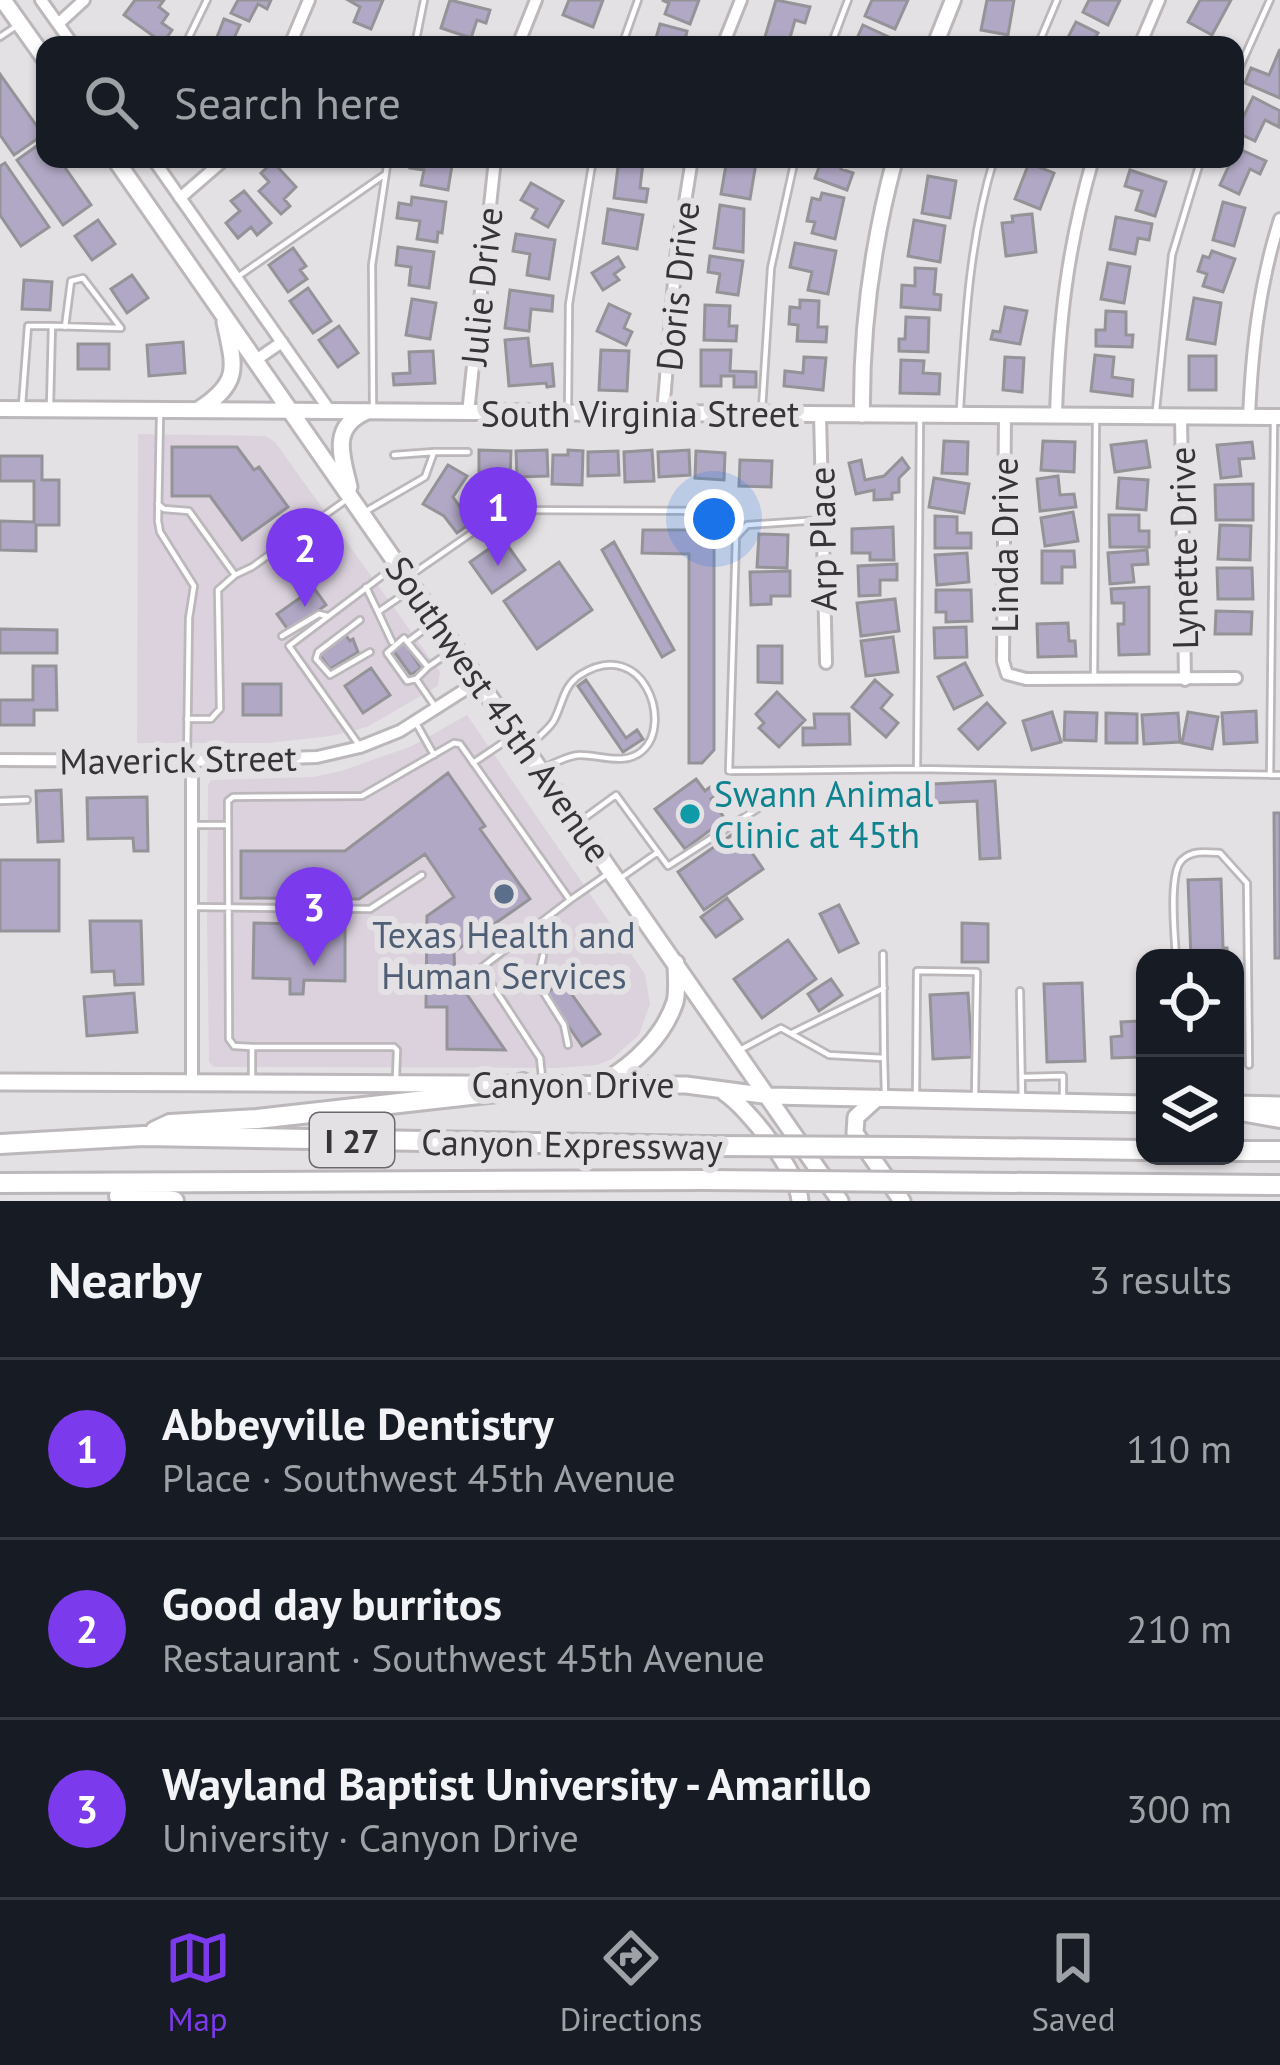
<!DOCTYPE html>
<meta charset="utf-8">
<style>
body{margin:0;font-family:"PT Sans",sans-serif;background:#20242c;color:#f1f3f6}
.controls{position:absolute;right:36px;bottom:36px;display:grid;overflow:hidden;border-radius:24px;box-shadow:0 3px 9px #0004}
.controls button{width:108px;height:108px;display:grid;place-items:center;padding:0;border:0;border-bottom:3px solid #363941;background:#171b24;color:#f1f3f6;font:60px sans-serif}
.you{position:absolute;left:714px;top:519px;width:42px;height:42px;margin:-30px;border:9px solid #fff;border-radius:50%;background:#1a73e8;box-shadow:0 0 0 18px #1a73e833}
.badge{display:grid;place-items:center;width:78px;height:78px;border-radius:50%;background:#7c3aed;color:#fff;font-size:39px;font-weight:700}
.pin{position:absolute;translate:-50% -99px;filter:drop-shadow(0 3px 6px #0008)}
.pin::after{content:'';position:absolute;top:63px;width:42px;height:36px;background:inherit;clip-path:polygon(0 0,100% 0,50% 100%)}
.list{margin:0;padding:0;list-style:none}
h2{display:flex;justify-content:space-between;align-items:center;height:156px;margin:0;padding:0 48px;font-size:51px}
h2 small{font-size:39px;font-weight:400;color:#9ea1a6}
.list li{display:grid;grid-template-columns:78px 1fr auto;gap:36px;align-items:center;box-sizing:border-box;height:180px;padding:0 48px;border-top:3px solid #363941}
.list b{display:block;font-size:45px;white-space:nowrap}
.list p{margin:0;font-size:39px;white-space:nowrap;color:#9ea1a6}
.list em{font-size:39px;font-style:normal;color:#9ea1a6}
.icon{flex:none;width:66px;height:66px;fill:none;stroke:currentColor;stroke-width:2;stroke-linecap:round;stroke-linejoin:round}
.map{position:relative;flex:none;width:1280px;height:1201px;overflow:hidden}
.search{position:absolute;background:#171b24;box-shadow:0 3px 9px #0004;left:36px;right:36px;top:36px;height:132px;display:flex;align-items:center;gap:30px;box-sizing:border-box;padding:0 42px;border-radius:24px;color:#9ea1a6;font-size:45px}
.sheet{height:696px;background:#171b24}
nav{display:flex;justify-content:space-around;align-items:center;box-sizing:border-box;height:168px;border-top:3px solid #363941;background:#171b24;font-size:33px;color:#9ea1a6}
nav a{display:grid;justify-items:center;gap:6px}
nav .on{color:#7c3aed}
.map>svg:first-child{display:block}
</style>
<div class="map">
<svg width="1280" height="1201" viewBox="0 0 1280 1201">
<rect width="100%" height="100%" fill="#e4e1e5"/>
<path fill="#dbd2dd" d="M138 434 266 436 275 442 440 672 438 686 367 727 331 736 268 743H137Z
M467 715 645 974 650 1004 639 1035 612 1059 597 1065 558 1068 214 1067 209 1062 207 920 208 785 211 780 313 777 341 771 412 746Z"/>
<path fill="#b1a8c5" stroke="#949397" stroke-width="3" d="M135 0H164L159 7 168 14 162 23 172 30 163 43 124 15Z
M238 0H271L267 9 258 4 249 21 231 13Z
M383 0 371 29 354 22 360 7 348 0Z
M450 0 490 10 486 23 477 20 471 38 441 28Z
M569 0H603L593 27 563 15Z
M662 0H699L690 24 665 14 669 3Z
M776 0 810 7 805 23 795 20 788 45 764 40Z
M872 0H908L895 29 865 16Z
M987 0H1014L1008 35 981 30Z
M1089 0H1120L1108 25 1083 12Z
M1200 0H1231L1212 35 1188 22Z
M224 19 240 25 235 36 253 45H214Z
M1076 22 1098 33 1091 45H1064Z
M660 24 687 31 684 45H654Z
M863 25 893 39 890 45H854Z
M1280 49V98L1245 83 1251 68 1269 75Z
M0 74 43 135 14 155 0 135Z
M1253 97 1280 111 1279 127 1265 120 1255 141 1236 132Z
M45 140V159H59L91 205 63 225 17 160Z
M1237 148 1266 161 1260 174 1250 169 1239 194 1220 185Z
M412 159H453L448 190 421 185 424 170 410 168Z
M619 159 643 163 640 188 648 189 646 202 614 198Z
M727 159 756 163 750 199 721 194Z
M822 159H845L841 169 853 173 847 190 815 178Z
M273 162 296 187 284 199 290 206 281 214 259 191 269 182 261 173Z
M5 163 49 227 21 246 0 215V166Z
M1029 163 1054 173 1040 209 1015 199Z
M1130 170 1166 182 1155 216 1136 210 1142 191 1125 186Z
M928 176 956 181 950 218 922 213Z
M531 183 563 201 548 227 532 218 537 209 521 200Z
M244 191 271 223 257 235 251 227 238 238 226 223 240 211 231 201Z
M822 193 844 198 835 239 812 233 815 222 807 221 812 198 820 200Z
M412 197 446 202 442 233 438 232 437 242 417 239 420 221 397 218 399 203 411 205Z
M1223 202 1245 208 1234 246 1213 240Z
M720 205 744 209 743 252 714 248Z
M608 209 643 215 637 249 603 243Z
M1032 214 1036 252 1006 256 1002 223 1013 222 1012 216Z
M1116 217 1152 224 1149 240 1138 238 1135 254 1110 249Z
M98 220 115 244 92 260 75 236Z
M914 220 945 226 940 262 908 256Z
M516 234 555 240 549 279 527 275 530 254 513 251Z
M795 243 836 251 828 294 808 290 812 272 790 267Z
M398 247 434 252 429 288 409 285 411 267 396 265Z
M293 248 306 266 300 270 307 279 288 292 269 265Z
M1212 251 1235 259 1223 292 1203 286 1207 274 1198 271 1203 256 1209 258Z
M710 256 743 261 738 295 717 292 720 274 708 272Z
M618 257 624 267 614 274 619 280 603 290 592 273Z
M1108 263 1130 267 1124 303 1101 299Z
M915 268 936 269 934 294 941 295 940 310 901 307 902 285 915 286Z
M132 275 148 298 127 313 111 289Z
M24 280 52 282 50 310 22 309Z
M308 288 331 321 313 333 290 301Z
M510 290 553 296 552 311 531 309 529 331 505 328Z
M1194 298 1221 303 1215 344 1187 339Z
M412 299 436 303 430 339 406 335Z
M800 300 819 301 818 327H827L826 342 797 341 798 325 789 324 790 307 800 308Z
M609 304 630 314 624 328 632 332 626 345 597 331Z
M705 305 730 306 729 326H737L736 341 704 340Z
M1005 307 1027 311 1020 344 991 339 993 331 1000 332Z
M1106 311 1126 312V335H1133L1132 347 1096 346V330H1105Z
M906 317 929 318 928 352 899 351V339H905Z
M339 326 358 353 338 367 319 340Z
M528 338 531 366 552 364 554 386 547 387 546 383 509 386 505 340Z
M183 342 185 373 149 376 147 345Z
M78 344H109V369H78Z
M601 350 629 351 627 391 599 390Z
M701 350H731L730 371 756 372V387H734V376H721V386H701Z
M433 351 435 383 394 385 393 374 410 373 409 352Z
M1095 355 1114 357 1112 377 1133 380 1132 396 1091 391Z
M1189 356H1216V390H1189Z
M804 357 826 358 823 390 784 386 785 371 803 373Z
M1005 357 1024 358 1022 392 1003 390Z
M901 360 924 361 923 373 940 374 939 394 900 393Z
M944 441 968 442 967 474 942 473Z
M1043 441 1075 442 1074 472 1041 470Z
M1146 441 1150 467 1115 472 1111 445Z
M1252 442 1254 458 1239 459 1241 476 1221 478 1217 445Z
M172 447H237L254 470 259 467 288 507 242 540 210 496H172Z
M479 450 511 451 510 477 479 476Z
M547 450 548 476 517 477 516 451Z
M568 450 583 451 582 485 552 484 553 455H568Z
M652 450 654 481 625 482 624 452Z
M689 450 690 475 659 477 658 452Z
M618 451 619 475 588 476V452Z
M696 451 725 453 724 480 695 478Z
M0 456H42V480H59V525H36V551L0 550V521L34 522V481H0Z
M902 458 909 468 899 478V492L892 493V499L874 500V490L856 494 849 463 861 460 865 480 884 476Z
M740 460 772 461 771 487 739 486Z
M448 465 467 476 453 497 471 523 457 533 444 516 423 504Z
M1058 476 1060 495 1074 494 1076 507 1040 511 1037 479Z
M934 478 969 484 964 513 929 507Z
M1119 478 1148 480 1146 510 1117 508Z
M1253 484V520H1216L1215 485Z
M1073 512 1078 541 1045 546 1041 518Z
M1109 515H1139V531H1149V547H1110Z
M935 516 957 517V533H971V548H935Z
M1220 525 1251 526 1250 560 1218 559Z
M893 527 894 560H870V553H852V529Z
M643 530H714V750L702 763H689V554L642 553Z
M759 534 788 535 787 568 757 567Z
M503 539 525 570 492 593 470 562Z
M614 542 674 650 662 657 602 550Z
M1147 550 1148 564 1132 565 1134 582 1110 584 1108 553Z
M1042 551H1074L1075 567H1062V583H1042Z
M967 553 969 582 937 585 935 555Z
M559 562 592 610 537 649 504 601Z
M897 564V580H880V595L859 596 858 566Z
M1217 568H1252L1253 599H1218Z
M790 571V596H771V604L751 605 750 572Z
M1149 587V654L1119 655 1118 624H1124V603H1112L1111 589Z
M314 588 326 605 289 631 277 614Z
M936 590H971L972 621 946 622V612H936Z
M895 599 899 631 861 636 857 603Z
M1216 611 1252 612 1251 634H1215Z
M1068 623 1069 641H1075L1076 656 1038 657 1037 624Z
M966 627 967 657 935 658 934 628Z
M0 629 57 630V653H0Z
M345 634 350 641 353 639 358 652 330 669 320 655Z
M893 637 898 672 866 676 861 641Z
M404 642 421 668 411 675 393 650Z
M758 646H782V683L758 682Z
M965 663 982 695 954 709 938 677Z
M33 666H56L57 710H34V725H0V700H33Z
M371 668 390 695 363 713 345 686Z
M586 680 626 738 637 730 643 739 623 752 578 686Z
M875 680 892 695 881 708 898 723 886 737 852 707Z
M243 684H281V715H243Z
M777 692 805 720 779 747 759 728 764 723 756 714Z
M987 703 1005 723 978 749 959 729Z
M1256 711 1257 742 1224 744 1222 713Z
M1052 712 1061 742 1032 750 1023 721Z
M1065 712 1097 713 1096 741 1064 740Z
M1188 712 1218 717 1212 749 1182 743Z
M1106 713 1137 714V743H1106Z
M1178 713 1180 742 1144 744 1142 715Z
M814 714H849L850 744 803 745V728H815Z
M448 773 485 826 480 829 530 899 454 952 455 977 505 1050 447 1049V1007H426L427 916 454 897 425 854 359 899 241 898V851H345Z
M696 779 705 791 717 782 723 791 711 799 725 819 685 849 655 809Z
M995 781 1000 858 980 859 977 801 913 804 912 785Z
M61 790 63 841 38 842 36 791Z
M147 797 148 851H134L133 838 88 839 87 798Z
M1274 813H1280V958H1275Z
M737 831 763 869 704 910 678 872Z
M0 860H59V931H0Z
M1221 879 1223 948H1227L1228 958H1191L1188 880Z
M727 898 742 919 716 937 701 917Z
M839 905 858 943 839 952 820 914Z
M90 921H141L143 984 115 985 114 971 92 972Z
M254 923 345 925V981L304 980 303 994H290V979L253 978Z
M962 923 988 924V962H962Z
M788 940 816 979 762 1018 734 979Z
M831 979 842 995 819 1011 808 994Z
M563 982 600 1034 582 1046 546 993Z
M1082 983 1085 1061 1047 1062 1044 984Z
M134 993 137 1032 87 1036 84 997Z
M968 993 972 1057 933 1059 930 995Z
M1139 1021 1140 1057 1112 1058 1111 1037 1122 1036 1121 1022Z"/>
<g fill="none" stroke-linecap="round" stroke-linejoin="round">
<defs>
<path id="service" d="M0 37 15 27
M185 45 207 0
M415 45 424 0
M622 45 638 0
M831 45 848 0
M1038 45 1057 0
M1235 78 1270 0
M236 278 384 175
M22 405 28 326H52
M50 405 52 326 121 328 83 278 71 281 65 327
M373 406 372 265 388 159
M568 407 569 304 593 159
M762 409 771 268 795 159
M960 409C965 324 969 241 994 159
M1156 410 1172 255 1201 159
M160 416 158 521 160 532 194 586 189 618 187 759
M434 452H468
M158 504 164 509 189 511 235 575 252 567 346 500
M368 510 425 477 434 452 394 455
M820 520 747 525 736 537 729 771 917 769 1280 775
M408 577 505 510 717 511
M366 587 378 612
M360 620 318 652 316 659 330 675 370 652
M282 636 319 614 327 616
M410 640 434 622
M392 642 378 612 410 590
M428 667 453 650
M416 679 428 667 404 638 387 653 407 681 416 679 434 705
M1094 679 1096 420
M187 719H211L220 709 218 590 235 575
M416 723 434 755
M359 745 289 646 394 567
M527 747C535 740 547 731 553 722 563 705 562 687 580 675 643 635 674 724 642 751 625 766 600 755 580 755 568 755 556 763 545 767
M473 763 513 736
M917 769 920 420
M1270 775 1274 423
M0 801 27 800
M579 822 616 795 668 866 765 804 798 800
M192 825H228
M618 880 658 852
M570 900 609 873
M193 907 370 909 422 875
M543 956 537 982 564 1025 568 1045
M1176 958C1175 938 1168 873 1182 860 1192 850 1207 852 1220 853L1247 883 1249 1065
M1020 991 1022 1100
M792 1033 884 988
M252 1047 234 1046 229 1039 228 801 233 797 362 796 454 743 460 744 570 900 481 968 540 1058 542 1077
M738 1051 781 1028 829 1055 884 1058 883 954
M884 1058 885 1095
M1022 1077 1063 1076V1095
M252 1078V1047H394L397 1050 396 1077
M916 1095 917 971 977 972 975 1095"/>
<path id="minor" d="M41 0 73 45
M58 24 84 0
M290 45 309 0
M518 45 536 0
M723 45 741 0
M1140 45 1159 0
M153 159 330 411
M180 198 225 159
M256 360 282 342
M468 413 495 159
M663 413 676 258 692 159
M820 414 826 663
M1005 414 1003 661 1007 674 1026 679 1236 678
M1056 414C1059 321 1067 249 1093 159
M1181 416 1185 680
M1249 417C1252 348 1259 285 1280 219
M0 760 192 761 317 757 360 747 400 731 480 680
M192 761V1083"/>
<path id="tertiary" d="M935 45 953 0
M0 409 1280 417
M862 415C861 327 872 244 895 159"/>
<path id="secondary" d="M3 0 45 59
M115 159 840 1201
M200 409C242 381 234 366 225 322
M349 487C342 457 330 428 365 412
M605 1081C634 1064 664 1036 675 1002 678 991 676 975 676 963
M0 1082 686 1085 770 1096 1145 1104
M725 1093C749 1109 798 1172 800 1201
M877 1098 856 1117 855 1133 902 1201
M1235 1104 1280 1105"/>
<path id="motorway" d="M1235 1110 1280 1118
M155 1131 170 1124 257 1119 497 1092 523 1083
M0 1144 143 1136 704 1146
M908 1147 1145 1150
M1235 1151H1280
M909 1182 1280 1185
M0 1183 705 1180
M119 1196 174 1201"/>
</defs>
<use href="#service" stroke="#bbb7bb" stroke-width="10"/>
<use href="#minor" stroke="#bbb7bb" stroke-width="16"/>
<use href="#tertiary" stroke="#bbb7bb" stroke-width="20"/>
<use href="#secondary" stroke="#bbb7bb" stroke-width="21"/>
<use href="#motorway" stroke="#bbb7bb" stroke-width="24"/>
<use href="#service" stroke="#fff" stroke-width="4.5"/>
<use href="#minor" stroke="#fff" stroke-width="10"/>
<use href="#tertiary" stroke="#fff" stroke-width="14"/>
<use href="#secondary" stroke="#fff" stroke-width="15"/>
<use href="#motorway" stroke="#fff" stroke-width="18"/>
<defs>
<path id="motorway-bridge" d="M704 1146 908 1147
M705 1180 909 1182"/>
</defs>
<use href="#motorway-bridge" stroke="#bbb7bb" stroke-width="24" stroke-linecap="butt"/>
<use href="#motorway-bridge" stroke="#fff" stroke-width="18"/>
</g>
<circle fill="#0f9aa8" stroke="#e4e1e5" stroke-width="4.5" cx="690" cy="814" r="12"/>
<circle fill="#5c6f8a" stroke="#e4e1e5" stroke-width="4.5" cx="504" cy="894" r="12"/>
<g text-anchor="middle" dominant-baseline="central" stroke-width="12" stroke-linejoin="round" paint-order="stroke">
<rect fill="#e4e1e5" stroke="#6a686a" stroke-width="3" x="310" y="1113" width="84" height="54" rx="9"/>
<g font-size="33" font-weight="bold" fill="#363436">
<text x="352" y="1140">I 27</text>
</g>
<g font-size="36" fill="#363436" stroke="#e4e1e5">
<text transform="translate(481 286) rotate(-84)">Julie Drive</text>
<text transform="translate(677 286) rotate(-84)">Doris Drive</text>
<text x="640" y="413">South Virginia Street</text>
<text transform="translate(822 539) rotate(-91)">Arp Place</text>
<text transform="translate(1004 545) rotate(-90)">Linda Drive</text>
<text transform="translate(1183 548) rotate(-91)">Lynette Drive</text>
<text transform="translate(499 709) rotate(55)">Southwest 45th Avenue</text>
<text transform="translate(178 759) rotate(-1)">Maverick Street</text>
<text x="573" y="1084">Canyon Drive</text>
<text transform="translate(572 1144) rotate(1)">Canyon Expressway</text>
</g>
<g font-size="36" fill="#0d838f" stroke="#e4e1e5" text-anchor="start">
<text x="714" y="793">Swann Animal<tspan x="714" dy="41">Clinic at 45th</tspan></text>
</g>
<g font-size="36" fill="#4e5e75" stroke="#e4e1e5">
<text x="504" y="934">Texas Health and<tspan x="504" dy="41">Human Services</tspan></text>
</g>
</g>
</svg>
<div class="controls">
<button><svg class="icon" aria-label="locate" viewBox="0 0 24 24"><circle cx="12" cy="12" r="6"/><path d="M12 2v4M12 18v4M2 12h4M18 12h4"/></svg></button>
<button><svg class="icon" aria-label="layers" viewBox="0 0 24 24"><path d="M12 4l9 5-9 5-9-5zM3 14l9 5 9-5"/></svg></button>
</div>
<div class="you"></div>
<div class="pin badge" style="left:498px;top:566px">1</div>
<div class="pin badge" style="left:305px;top:607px">2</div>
<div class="pin badge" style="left:314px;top:966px">3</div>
<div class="search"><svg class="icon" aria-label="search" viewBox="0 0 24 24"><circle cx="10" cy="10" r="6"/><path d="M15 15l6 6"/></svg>Search here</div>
</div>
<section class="sheet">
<h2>Nearby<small>3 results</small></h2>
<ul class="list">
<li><span class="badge">1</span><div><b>Abbeyville Dentistry</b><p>Place · Southwest 45th Avenue</p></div><em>110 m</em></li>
<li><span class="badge">2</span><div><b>Good day burritos</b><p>Restaurant · Southwest 45th Avenue</p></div><em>210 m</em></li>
<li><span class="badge">3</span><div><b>Wayland Baptist University - Amarillo</b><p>University · Canyon Drive</p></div><em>300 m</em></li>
</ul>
</section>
<nav>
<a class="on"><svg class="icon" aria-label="map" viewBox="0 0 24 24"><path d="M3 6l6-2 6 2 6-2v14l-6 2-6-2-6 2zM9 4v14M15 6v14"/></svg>Map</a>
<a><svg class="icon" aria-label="directions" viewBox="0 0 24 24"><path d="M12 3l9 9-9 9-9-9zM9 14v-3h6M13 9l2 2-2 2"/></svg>Directions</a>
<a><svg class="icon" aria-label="saved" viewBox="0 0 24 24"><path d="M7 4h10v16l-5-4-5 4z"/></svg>Saved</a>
</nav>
